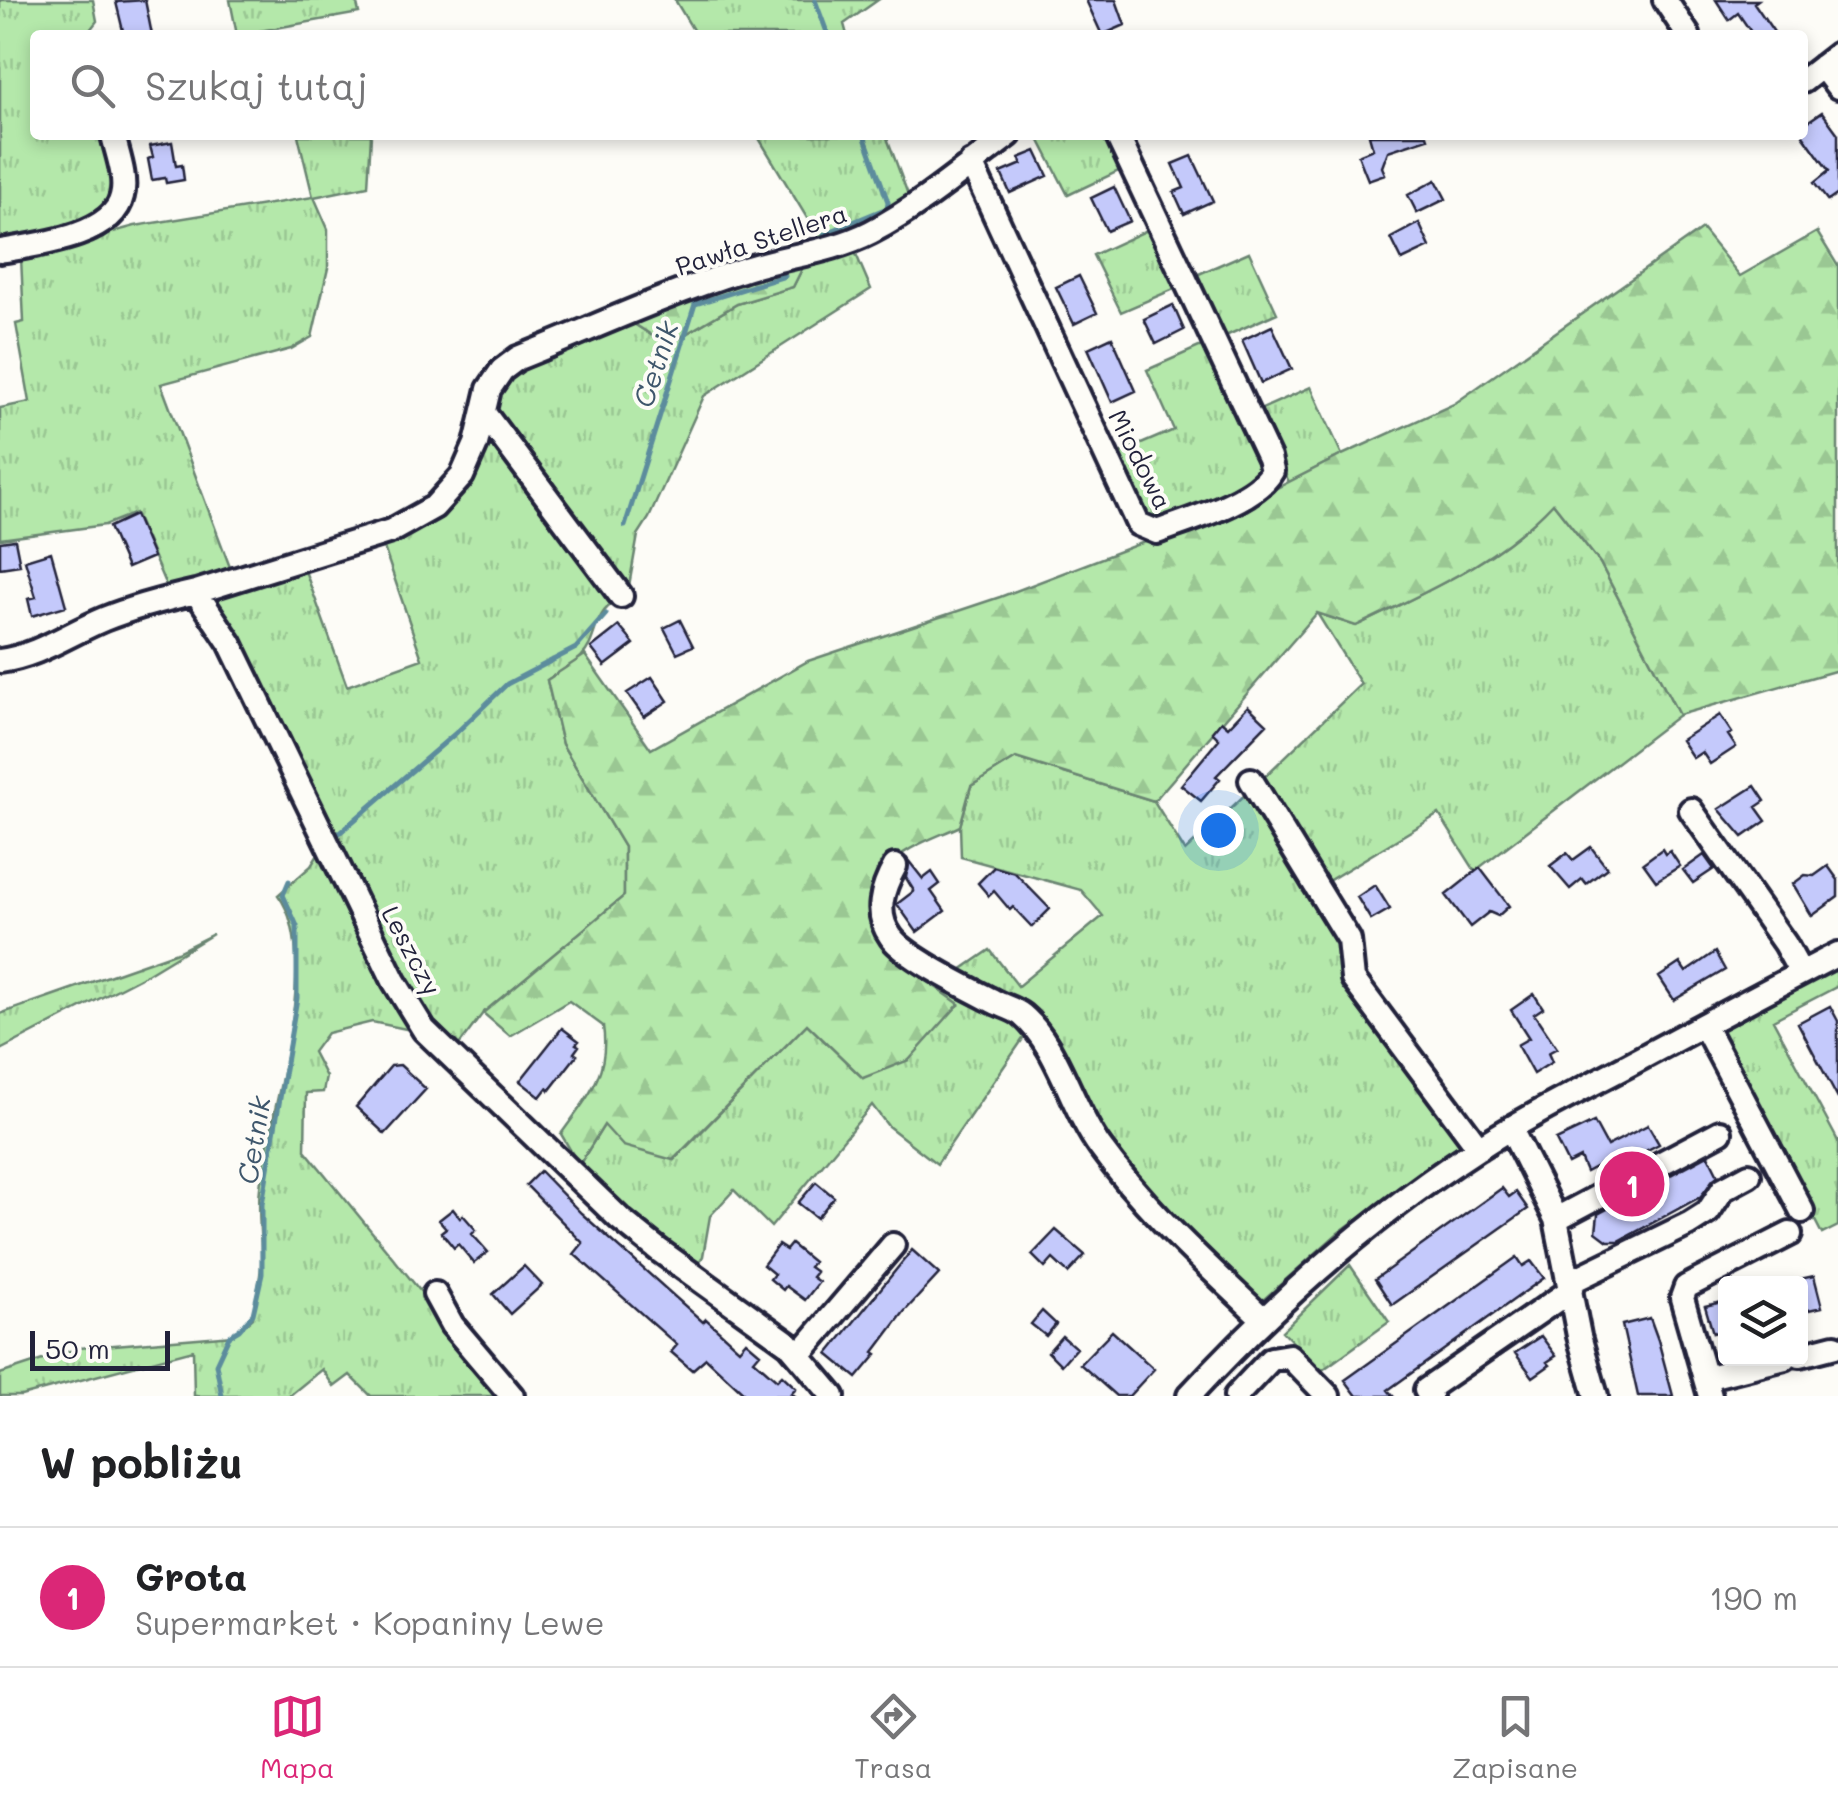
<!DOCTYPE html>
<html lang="pl">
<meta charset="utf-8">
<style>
:root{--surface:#fff;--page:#f2f2f2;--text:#202124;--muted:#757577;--line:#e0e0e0;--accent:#db2777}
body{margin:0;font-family:Mali,sans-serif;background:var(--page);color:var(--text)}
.controls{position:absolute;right:30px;bottom:30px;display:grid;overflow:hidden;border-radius:10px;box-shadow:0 5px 15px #0003}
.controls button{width:90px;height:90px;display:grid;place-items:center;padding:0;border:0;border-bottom:2px solid var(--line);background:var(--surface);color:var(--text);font:50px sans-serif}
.scale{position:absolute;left:30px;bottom:25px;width:140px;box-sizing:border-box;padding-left:10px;border:5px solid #22223b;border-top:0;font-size:28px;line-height:35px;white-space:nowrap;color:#22223b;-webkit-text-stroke:8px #fdfcf7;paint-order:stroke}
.you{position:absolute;left:1218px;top:830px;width:35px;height:35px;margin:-25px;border:8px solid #fff;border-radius:50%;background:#1a73e8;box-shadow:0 0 0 15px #1a73e833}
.badge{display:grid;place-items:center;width:65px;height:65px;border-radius:50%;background:var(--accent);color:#fff;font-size:32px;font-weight:700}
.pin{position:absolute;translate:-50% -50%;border:5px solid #fff;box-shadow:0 2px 10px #0006}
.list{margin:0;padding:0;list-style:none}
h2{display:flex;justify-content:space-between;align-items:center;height:130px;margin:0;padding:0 40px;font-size:42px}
h2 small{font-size:32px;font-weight:400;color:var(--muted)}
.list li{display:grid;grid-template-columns:65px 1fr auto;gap:30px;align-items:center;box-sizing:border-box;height:140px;padding:0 40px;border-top:2px solid var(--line)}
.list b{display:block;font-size:38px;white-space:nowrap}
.list p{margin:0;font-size:32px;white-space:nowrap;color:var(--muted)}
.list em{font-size:32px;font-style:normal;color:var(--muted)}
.icon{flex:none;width:55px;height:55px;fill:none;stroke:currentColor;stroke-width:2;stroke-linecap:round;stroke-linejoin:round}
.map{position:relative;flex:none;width:1838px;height:1396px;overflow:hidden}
.search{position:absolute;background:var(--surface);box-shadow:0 5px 15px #0003;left:30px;right:30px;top:30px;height:110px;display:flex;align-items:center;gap:25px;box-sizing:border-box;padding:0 35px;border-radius:10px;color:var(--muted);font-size:38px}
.sheet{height:270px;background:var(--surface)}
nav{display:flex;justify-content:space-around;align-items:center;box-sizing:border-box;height:140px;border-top:2px solid var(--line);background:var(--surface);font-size:28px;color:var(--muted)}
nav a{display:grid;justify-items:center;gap:5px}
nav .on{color:var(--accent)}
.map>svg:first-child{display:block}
.grass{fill:url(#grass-tufts);stroke:#6b8572;stroke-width:2.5}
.forest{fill:url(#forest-firs);stroke:#6b8572;stroke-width:2.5}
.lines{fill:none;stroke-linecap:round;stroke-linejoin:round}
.stream{stroke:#5c8c9d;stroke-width:5}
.building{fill:#c4c9fb;stroke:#22223b;stroke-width:2.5}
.minor-casing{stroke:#22223b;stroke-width:30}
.minor{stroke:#fdfcf7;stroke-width:22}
.labels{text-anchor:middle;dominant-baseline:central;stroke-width:8;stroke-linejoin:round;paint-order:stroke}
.street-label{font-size:25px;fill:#22223b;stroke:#fdfcf7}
.water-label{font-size:28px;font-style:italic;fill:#3f576c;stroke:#fdfcf7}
</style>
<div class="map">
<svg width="1838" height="1396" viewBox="0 0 1838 1396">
<defs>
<pattern id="grass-tufts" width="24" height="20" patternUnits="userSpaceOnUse" patternTransform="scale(2.5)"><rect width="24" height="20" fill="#b4e8aa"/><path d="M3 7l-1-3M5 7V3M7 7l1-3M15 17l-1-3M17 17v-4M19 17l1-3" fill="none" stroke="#9ac793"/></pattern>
<pattern id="forest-firs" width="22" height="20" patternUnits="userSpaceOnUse" patternTransform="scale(2.5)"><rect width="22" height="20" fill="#b4e8aa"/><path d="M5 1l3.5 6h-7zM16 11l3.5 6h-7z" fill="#9ac793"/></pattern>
</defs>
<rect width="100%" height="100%" fill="#fdfcf7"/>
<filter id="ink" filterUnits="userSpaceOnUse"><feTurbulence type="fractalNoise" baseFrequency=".01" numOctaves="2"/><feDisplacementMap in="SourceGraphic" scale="20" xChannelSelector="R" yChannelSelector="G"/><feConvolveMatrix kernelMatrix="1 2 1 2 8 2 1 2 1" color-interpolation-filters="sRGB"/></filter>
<g filter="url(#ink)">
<!-- grass -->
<path class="grass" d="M0,0h93l4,21 -11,14h-51v100h70l11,49 -2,18 -18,16 -96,25z
M230,0h126l3,13 -122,22z
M675,0h203l-34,24 3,11h-151z
M298,135h73l-3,51 -54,11 14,32v39l-16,69 -21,12 -130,35 70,186 -64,18 -32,-75 -30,12 -105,14v-131l30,-6 -14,-78 8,-2 -3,-65 114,-31 178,-29z
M757,135h129l24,65 -46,27 -42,16z
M1037,135h69l17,34 -55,26z
M1154,227l27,59 -60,26 -28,-57z
M853,247l18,42 -167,107 -55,122 -11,17 -11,62 -134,-188 1,-13 15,-23 119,-53 39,25 70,-41 56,-17 13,-26z
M1249,252l28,61 -56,25 -29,-61z
M1206,344l58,126 -48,29 -55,25 -16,-2 -32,-66 61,-26 -27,-60z
M1311,387l31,68 -53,27 -34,-70z
M487,445h9l121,156c-25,12 -19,39 -35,55 -9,10 -24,17 -35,24l15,64 62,103v49l-141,117 -27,36 -32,-33 -209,-409 2,-12 86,-30 44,121 75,-27 -40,-117z
M1553,503l47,60 79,152 -204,156 -36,-57 -116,70 -63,-103 101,-97 -44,-71 39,13c72,-35 142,-64 197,-123z
M1016,758l138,43 31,50 64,-60 218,348 -129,94 -75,67h-10l-72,-64 -154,-203 -90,131 -49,-38 -16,-21 -101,122 -37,-37 -24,26 -7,40 -6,12 -51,-41 -67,-62 25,-40 70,35 133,-136 56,54 96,-73 -23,-18 54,-37 28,36 85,-70 -22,-26 -120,-33 -1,-31 11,-40z
M321,850l90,180 -39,-8 -45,11 -14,19 13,25 -3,15 -17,1 -1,57 201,246h-135l-21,-21 -16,12 -12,-18 -33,27h-95l-1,-46 -172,46h-21v-22l79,-26 154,-13 20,-17c2,-17 7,-35 8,-53 1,-25 -4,-52 -1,-77 8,-74 65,-230 18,-293l33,-29z
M213,934l-66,40 -147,76v-36l177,-62z
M1836,969l2,17 -65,34 65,121v85l-16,8 -104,-202z
M1350,1265l39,57 -68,49 -39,-40z"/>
<!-- forest -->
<path class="forest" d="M1702,229l38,47 77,-44 21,34v404l-159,45 -79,-152 -47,-60c-55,59 -126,88 -197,123l-39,-13 -163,188 -138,-43 -45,28 -11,40c-23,11 -58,22 -74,42 -48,61 32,105 73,136l-50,56 -46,18 -56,-54 -134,136 -50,-14 -19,-21 -25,40 -18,-31c27,-38 49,-60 42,-108l-34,-25 -59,35 -27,-23 141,-117v-49l-62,-103 -15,-64 38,-25 66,94 157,-88 192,-64 136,-52 80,-26 126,-64 112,-51z
M806,261l-13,26 -56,17 -70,41 -39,-25 92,-37z"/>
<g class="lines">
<!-- stream -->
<path class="stream" d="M815,0l13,35
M824,234l63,-26 1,-6 -24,-67
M625,526l70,-222 90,-28
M337,835l120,-103 50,-48 69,-36 30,-34
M222,1396l-6,-32 13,-28 10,-6 14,-16 9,-40v-70l35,-206v-72l-14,-31 6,-14"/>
</g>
<!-- building -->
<path class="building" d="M145,0l7,35h-28l-8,-33z
M1086,0h30l9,25 -23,10z
M1716,0h42l-4,3 22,32h-23l-15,-22 -9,7z
M1822,112l16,22v60l-10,7 -14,-18 15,-12 -26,-36v-10z
M1369,135h58l1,3 -40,13 -6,16 3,7 -17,6 -10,-25 15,-6z
M172,142l4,24 6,-1 2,15 -18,3 -1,-5 -13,2 -4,-21 5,-2 -3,-11z
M1036,151l12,25 -38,17 -9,-20 21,-9 -3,-6z
M1192,156l21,45 -29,13 -10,-22 10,-4 -11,-24z
M1436,180l10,19 -29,14 -9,-18z
M1114,187l16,34 -23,10 -16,-33z
M1419,223l11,24 -28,13 -11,-22z
M1079,276l18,37 -23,11 -18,-37z
M1173,305l11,25 -28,14 -12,-25z
M1272,326l20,43 -31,14 -19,-43z
M1112,337l24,54 -24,11 -24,-54z
M135,515l18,42 -26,11 -18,-41z
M15,540l5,25 -20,3v-26z
M51,552l15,54 -34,10 -4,-17 8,-2 -11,-37z
M680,620l13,26 -16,7 -13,-25z
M619,626l15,18 -29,22 -14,-18z
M652,677l16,24 -24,16 -17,-24z
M1248,706l19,18 -51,52 4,3 -19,22 -20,-16 38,-46 -7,-7 9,-11 7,6z
M1720,715l12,18 -4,2 8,12 -26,17 -8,-12 -9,6 -12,-18z
M1755,786l10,15 -9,6 10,14 -23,16 -24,-28z
M1591,847l16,21 -21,16 -4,-5 -12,10 -20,-23 17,-13 6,7z
M1662,849l3,5 5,-3 10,15 -24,15 -13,-18z
M1704,855l10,14 -21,14 -10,-13z
M908,860l15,19 9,-7 8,12 -9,7 14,20 -28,21 -20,-28 17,-13 -8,-13z
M1828,866l10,14v17l-26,19 -19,-32 12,-9 9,1z
M994,867l21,6 35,36 -18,18 -19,-20 -3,3 -16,-19 -5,5 -11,-13z
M1480,868l29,38 -11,10 -9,-4 -19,15 -24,-32z
M1375,885l15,24 -19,11 -14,-23z
M1715,952l10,18 -51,30 -15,-23 21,-14 6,9z
M1534,994l9,14 -9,6 23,34 -9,5 4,9 -19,12 -16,-29 12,-7 -18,-28z
M1830,1006l8,15v78l-40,-76z
M562,1028l17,13 -3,3 3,2 -5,7 3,2 -28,36 -2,-3 -7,9 -20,-16z
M400,1065l26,24 -41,45 -29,-27 35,-41z
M1594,1122l13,24 41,-21 11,19 -43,22 -4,-8 -26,14 -6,-14 -12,6 -12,-24z
M1708,1155l10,20 -18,22 -81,44h-11l-12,-9 2,-18z
M540,1171l41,42 122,109 3,-3 33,30 7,-8 14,12 -6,7 23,20 5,-5 14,13 -5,5 4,3h-48l-41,-38 -14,12 -21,-18 6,-7 -103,-91 9,-11 -57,-58z
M816,1182l18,15 -17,21 -19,-15z
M1502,1188l7,9 7,-5 12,17 -136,96 -17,-26z
M453,1209l7,9 3,-3 13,15 -4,4 16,18 -14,11 -16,-19 -4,4 -13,-16 5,-4 -7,-8z
M1056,1230l29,25 -17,18 -15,-14 -8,9 -13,-13z
M791,1244l22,18 -4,5 7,5 -4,5 7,5 -14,18 -19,-14 -3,4 -13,-11 4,-5 -11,-9 15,-20 8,5z
M912,1250l27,24 -35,38 -30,40 3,2 -20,24 -29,-24z
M1517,1257l6,9 8,-5 13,17 -156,112 5,6h-36l-12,-16z
M524,1266l18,19 -32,29 -17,-20z
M1814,1276l8,31 -22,5v-33z
M1726,1301v29l-13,3 -8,-27z
M1042,1311l14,13 -10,12 -15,-12z
M1650,1318l8,22 15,56h-35l-16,-71z
M1112,1331l42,38 -25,27h-13l-36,-32z
M1062,1336l14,12 -15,17 -13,-13z
M1541,1336l15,20 -9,6 3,3 -17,12 -18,-24z"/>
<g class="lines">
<!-- minor casing -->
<g class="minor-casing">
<path id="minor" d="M1665,0l23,35
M1822,66l16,21
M1803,81l35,-27
M971,163l167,361 19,8c32,-12 99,-31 115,-61l-3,-13 -152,-323
M0,251c34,-6 113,-14 122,-55 5,-18 -5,-43 -9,-61
M484,413l137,183
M196,592l195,-61 43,-24 28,-31 14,-32 13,-55 13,-19 16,-12c73,-29 146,-63 221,-87 43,-15 91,-18 132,-39 50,-26 93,-63 138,-97
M0,661c38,-5 68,-27 104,-42 30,-12 61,-20 92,-27l34,51 164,338 30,49 196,189 40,32 129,93 44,52
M1251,780l98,160 4,39 126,169
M1691,810l94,134 16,29
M895,866c-13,23 -21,48 -4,71 15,21 79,52 104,65 8,4 20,7 27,13 36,30 50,94 78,132 47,65 106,117 163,172
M1704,1025l98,186
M1511,1129l45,90 23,117 17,60
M1556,1219l164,-87
M1570,1282l119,-58 19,-12 15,-23 26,-14
M435,1294l17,31 60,71
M800,1354l93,-109
M1800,1355l35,-9
M1705,1378l80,-20
M1189,1396c86,-93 182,-178 288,-247 49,-32 102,-58 153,-85 69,-37 138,-74 208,-110
M1236,1396l35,-37 18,-3 39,40
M1430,1396l-4,-6 145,-100
M1710,1396l-28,-98 4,-11 104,-53"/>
</g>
<!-- minor -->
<use href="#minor" class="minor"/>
</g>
</g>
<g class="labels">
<!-- street labels -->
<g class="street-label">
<text transform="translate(761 239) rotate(-18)">Pawła Stellera</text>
<text transform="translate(1141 459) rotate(63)">Miodowa</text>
<text transform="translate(412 950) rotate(62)">Leszczy</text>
</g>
<!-- water labels -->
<g class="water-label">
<text transform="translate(655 364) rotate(-72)">Cetnik</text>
<text transform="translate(253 1140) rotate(-81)">Cetnik</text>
</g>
</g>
</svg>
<div class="controls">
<button><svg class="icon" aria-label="layers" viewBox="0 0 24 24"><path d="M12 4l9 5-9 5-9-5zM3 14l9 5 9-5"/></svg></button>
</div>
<div class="scale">50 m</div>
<div class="you"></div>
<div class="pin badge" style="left:1632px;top:1184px">1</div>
<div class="search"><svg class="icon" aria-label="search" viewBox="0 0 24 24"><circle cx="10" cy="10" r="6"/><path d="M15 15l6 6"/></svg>Szukaj tutaj</div>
</div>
<section class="sheet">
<h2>W pobliżu<small></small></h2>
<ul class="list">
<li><span class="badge">1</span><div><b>Grota</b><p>Supermarket · Kopaniny Lewe</p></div><em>190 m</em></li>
</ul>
</section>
<nav>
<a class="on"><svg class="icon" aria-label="map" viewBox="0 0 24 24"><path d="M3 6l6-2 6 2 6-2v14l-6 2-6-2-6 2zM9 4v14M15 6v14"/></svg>Mapa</a>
<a><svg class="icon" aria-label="directions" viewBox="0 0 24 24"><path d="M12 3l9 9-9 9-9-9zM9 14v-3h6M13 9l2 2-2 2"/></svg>Trasa</a>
<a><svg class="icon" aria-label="saved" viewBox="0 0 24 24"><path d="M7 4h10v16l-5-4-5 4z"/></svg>Zapisane</a>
</nav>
